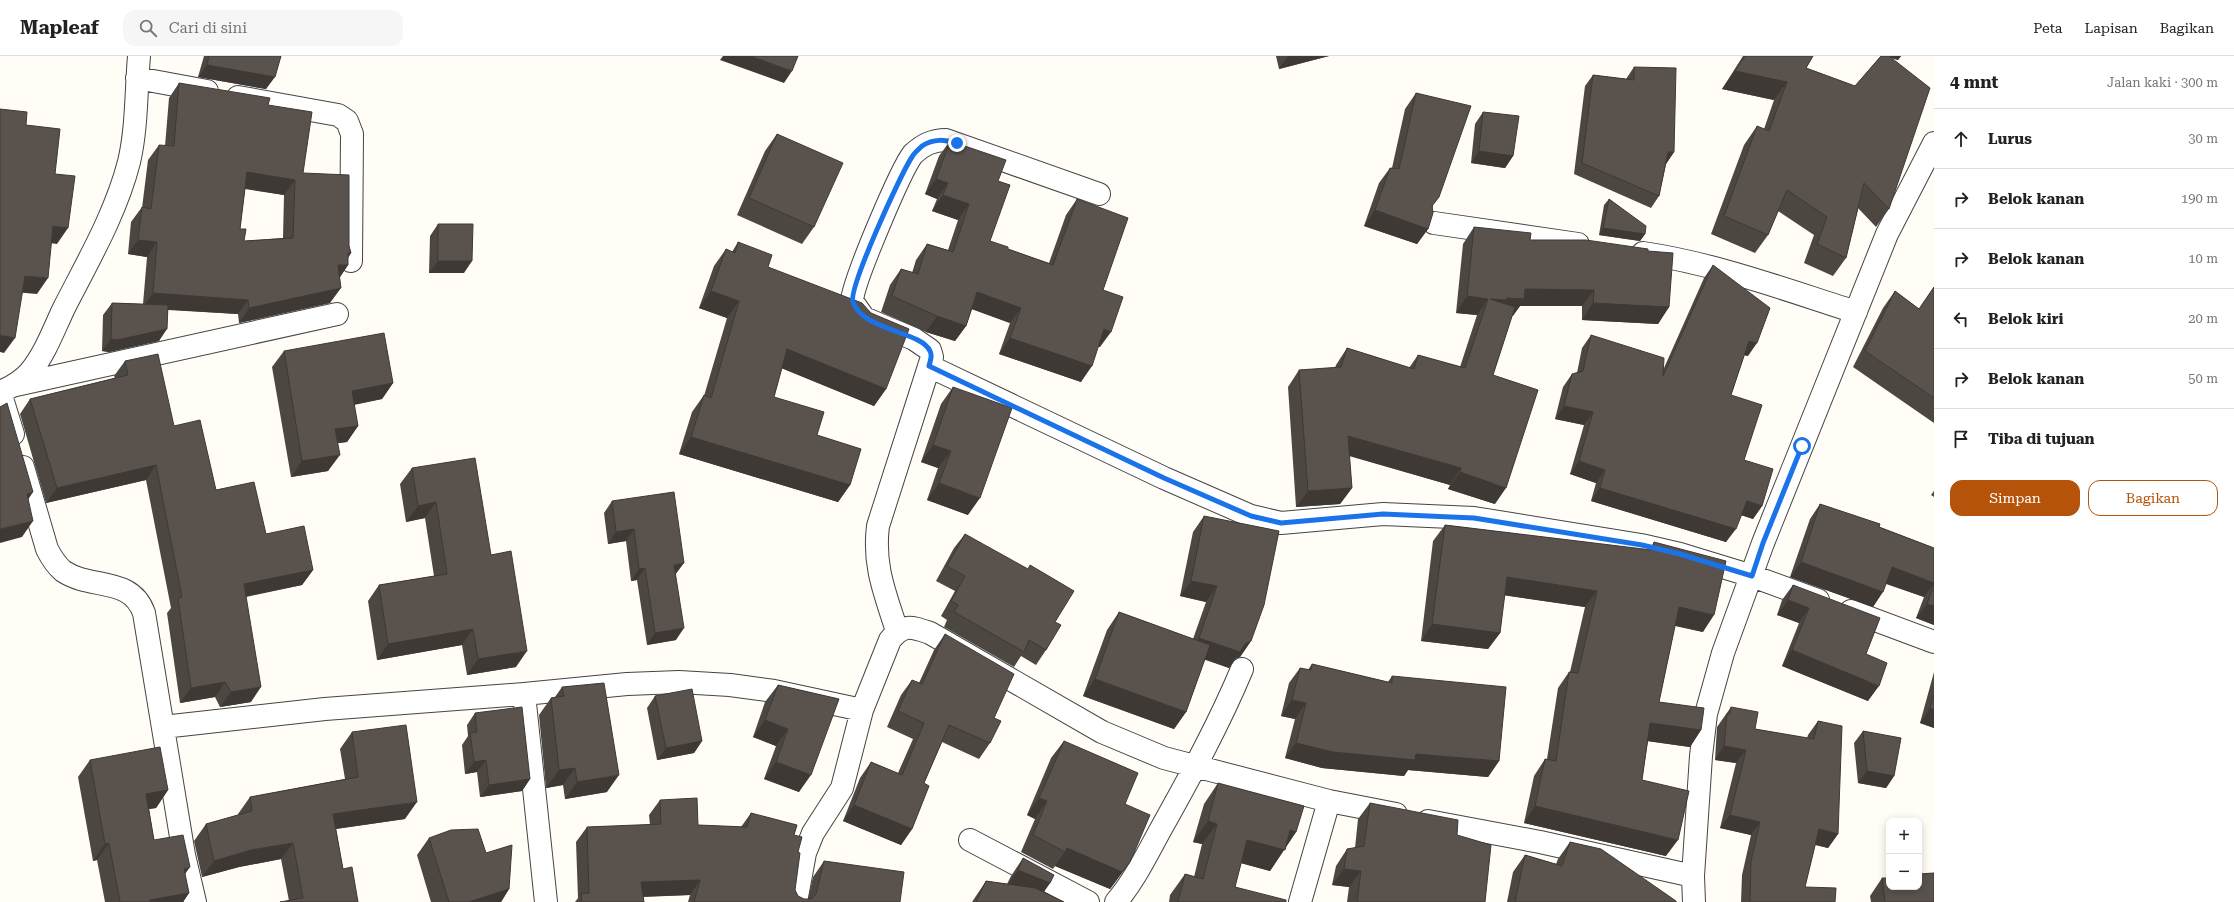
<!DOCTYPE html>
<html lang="id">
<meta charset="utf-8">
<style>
:root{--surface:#fff;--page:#f6f6f6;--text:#222;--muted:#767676;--line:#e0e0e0;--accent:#b45309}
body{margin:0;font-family:"Roboto Serif",serif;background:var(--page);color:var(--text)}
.controls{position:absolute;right:12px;bottom:12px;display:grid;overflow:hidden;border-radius:8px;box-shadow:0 2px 10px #0003}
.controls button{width:36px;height:36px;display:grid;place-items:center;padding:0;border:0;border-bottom:1px solid var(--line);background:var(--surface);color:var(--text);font:20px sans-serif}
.stop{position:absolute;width:12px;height:12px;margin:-9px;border:3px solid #1a73e8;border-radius:50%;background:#fff}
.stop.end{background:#1a73e8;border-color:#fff;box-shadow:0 1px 4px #0008}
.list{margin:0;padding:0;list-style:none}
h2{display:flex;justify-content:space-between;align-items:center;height:52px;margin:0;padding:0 16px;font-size:17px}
h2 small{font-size:13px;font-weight:400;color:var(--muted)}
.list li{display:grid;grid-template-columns:26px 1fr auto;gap:12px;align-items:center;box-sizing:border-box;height:60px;padding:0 16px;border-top:1px solid var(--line)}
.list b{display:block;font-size:15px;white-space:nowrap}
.list em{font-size:13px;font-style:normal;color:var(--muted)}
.actions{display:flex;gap:8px;padding:12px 16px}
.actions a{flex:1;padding:9px 0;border:1px solid var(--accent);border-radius:12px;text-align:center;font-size:14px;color:var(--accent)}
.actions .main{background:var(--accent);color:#fff}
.icon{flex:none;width:22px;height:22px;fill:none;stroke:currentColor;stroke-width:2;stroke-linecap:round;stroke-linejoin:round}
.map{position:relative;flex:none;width:1934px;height:846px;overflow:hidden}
header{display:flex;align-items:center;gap:24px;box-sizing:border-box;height:56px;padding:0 20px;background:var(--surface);border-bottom:1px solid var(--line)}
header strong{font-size:19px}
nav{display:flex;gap:22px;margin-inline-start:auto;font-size:14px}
.search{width:280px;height:36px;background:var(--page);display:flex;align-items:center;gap:10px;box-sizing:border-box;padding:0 14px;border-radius:12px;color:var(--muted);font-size:15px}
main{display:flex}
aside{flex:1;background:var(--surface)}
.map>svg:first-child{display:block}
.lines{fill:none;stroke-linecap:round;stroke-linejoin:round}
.minor-casing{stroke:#444;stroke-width:24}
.minor{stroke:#fff;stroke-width:22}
.wall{fill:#4d4742;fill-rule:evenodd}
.shaded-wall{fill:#3f3936}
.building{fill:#5a524d;stroke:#3f3936;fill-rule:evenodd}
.route{stroke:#1a73e8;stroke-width:5}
</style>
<header>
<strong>Mapleaf</strong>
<div class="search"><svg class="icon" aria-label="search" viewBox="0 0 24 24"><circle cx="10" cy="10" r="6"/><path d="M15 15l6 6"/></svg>Cari di sini</div>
<nav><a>Peta</a><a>Lapisan</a><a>Bagikan</a></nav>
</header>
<main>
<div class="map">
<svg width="1934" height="846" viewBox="0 0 1934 846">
<rect width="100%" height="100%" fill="#fffdf5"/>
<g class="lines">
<!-- minor casing -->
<g class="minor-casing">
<path id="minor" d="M137,22l70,13
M238,41l100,18 9,6 5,13 -1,127
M1434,167l144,21
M1643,197c74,11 143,37 213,59
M929,310l235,112 87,38 30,7 102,-9 91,4 167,27 39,9 72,22 66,24
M16,329l321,-71
M0,336l13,42
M0,336c12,-5 21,-10 30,-20 15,-18 24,-43 34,-64 24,-47 52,-95 65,-146 8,-34 7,-71 10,-106
M23,411l24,82c4,8 9,16 16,22 28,19 68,5 81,42l40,242 11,47
M1851,555l83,31
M897,575c-12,-38 -24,-65 -19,-105l54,-169 -2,-7 -16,-11 -50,-21 -12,-17c1,-19 49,-132 61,-147 10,-9 19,-14 33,-14l153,54
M524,638l22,208
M163,671l162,-18 199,-15 103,-10 52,-2 51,3 44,6 88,19 28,-70c13,-17 22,-13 40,-7l172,99 62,26 165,43 67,13
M1428,765l112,21 153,34
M970,784l118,62
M796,846l9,-49 8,-20 29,-45 20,-78
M1116,846c19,-22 32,-50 46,-75 29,-52 57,-103 80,-158
M1300,846l29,-101
M1694,846l-1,-26 8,-120 5,-42 17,-61 40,-110 124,-309 47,-91"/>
</g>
<!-- minor -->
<use href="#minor" class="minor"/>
</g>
<!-- wall -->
<path class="wall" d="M204,0h77l-15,33 -68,-12z
M1276,0h53l-50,13z
M1743,0h70l-7,12 49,18 26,-30h20l-3,4 -7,-2 -2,151 -13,18 -18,-19 -12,50 -13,18 -29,-13 10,-28 -36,-24 -10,24 -13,18 -44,-19 33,-89 13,-19 7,3 10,-29 -52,-11z
M1634,11l40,85 -8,12 -7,32 -8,12 -77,-34 11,-88 8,-11 33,4z
M179,27l89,22 35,68 46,73 2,7 -3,5v7l-8,12 -10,26 -91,20 -1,-9 -70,-4 -9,31 -50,11 -7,-1 1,-36 9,-12 31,1 4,-47 -19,-3 3,-32 11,-15v1l6,-48 11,-15 6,1 4,-48zM245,133l39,6 -1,43 -39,3 -4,-12z
M1416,37l17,113 -5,23 -11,15 -53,-18 15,-43 11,-15h2l13,-59z
M1483,56l30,44 -8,12 -34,-5 4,-39z
M777,78l37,93 -12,17 -65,-29 28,-64z
M950,85l48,40 -8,60 18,8 41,14 17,-48 11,-16 26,91 -3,57h-2l-17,35 -82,-28 11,-31 -38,-14 -6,17 -11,15 -29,-9 -45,-20 9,-27 11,-16 11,4 4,-13 11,-16 21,6 10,-30 -26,-9 5,-12 -12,-5 14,-38z
M1609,143l36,35 -5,7 -41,-6 5,-30z
M438,168l26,49h-35l1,-37z
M1474,171l56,13 118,11 21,56 -11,17 -76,-4v-14h-62l-8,10 -19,59 2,129 -47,-15 2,-4 -101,-29 3,32 -12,16 -44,3 -8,-120 11,-17 36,-2 1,-3 11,-17 62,20 9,-13 42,12 17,-52 -21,-2 7,-69z
M738,186l30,25 118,122 -12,17 -92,-38 -8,29 43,38 33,50 -12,17 -159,-48 13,-42 12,-17v1l23,-78 -28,-10 15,-42 12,-17 6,3z
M1713,209l35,91 -4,-1 -13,40 13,65 18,46 -9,13 -12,-4 -15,27 -135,-41 5,-18 -26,-9 14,-49 -29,-6 8,-32 9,-13 5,-1 5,-25 9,-13 73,33 40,-90z
M1934,231v136l-81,-56 30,-59 12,-17 24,18z
M284,295l109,32 -11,16 -28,6 4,21 -11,16 -9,1 -10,28 -37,6 -19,-110z
M125,305l49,65 42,64 50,44 47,36 -11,15 -56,12 5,105 -31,5 -5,-10 -35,6 -13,-90 4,-5 -25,-128 -100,23 -26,-89 10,-15 85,-21 -1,-2z
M953,331l15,128 -41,-15 11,-32 -17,-6 20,-58z
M412,412l79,87 25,112 -49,8 -5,-30 -85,15 -9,-59 11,-16 55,-9 -9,-58 -19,4 -6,-38z
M1934,435v6l-3,-2z
M612,445l64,74v65l-29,5 -10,-65 -6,1 -5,-40 -18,3 -4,-31z
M1820,448l114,44v77l-18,-7 8,-21 -38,-13 -13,23 -83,-30 20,-58z
M1204,460l47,125 -11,16 -5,2 -6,9 -24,-9 -19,53 -12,17 -91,-33 24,-66 12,-18 74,27 13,-37 -26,-6 13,-64z
M1445,469l204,25 5,-8 49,90 -28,-6 -16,76 42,28 -11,17 -42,-6 -6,39 24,76 -142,-33 10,-47 11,-17h2l11,-71 11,-16h1l15,-65 -81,-12 -4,38 -12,16 -67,-8 12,-100z
M965,478l90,88 -9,28 -10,15 -15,-9 -7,11 -70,-40 3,-7 -6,-4 14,-25 -19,-10 18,-33z
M1793,529l73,69 2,47 -86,-35 17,-43 -22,-8 5,-15z
M945,578l49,84 -4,25 -11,16 -37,-17 -18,41 -12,46 -11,16 -58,-24 17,-43 11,-16 27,11 15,-34 -26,-12 14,-32 11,-15 7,3 15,-33z
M1312,608l76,18 4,-6 107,85 -11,16 -80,-7 -4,6 -82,-8 -37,-10 10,-39 -14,-3 8,-33 11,-15 8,2z
M1934,616v56l-14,-5z
M778,629l61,14 -40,93 -35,-13 12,-33 -23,-9 12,-35z
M562,631l45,105 -42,7 -2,-14 -17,3 -7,-73 12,-17 4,-1z
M655,640l47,45 -8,12 -37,7 -10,-52z
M1731,651l24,22 52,9 1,-3 10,-14 20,113 -10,14 -13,-3 -10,42 30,15h-94l1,-27 9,-40 -31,-7 16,-65 -21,-3 2,-33z
M475,657l55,66 -8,12 -42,6 -3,-25 -12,2 -3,-29 6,-9 -1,-11z
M1863,675l31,45 -8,12 -28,-5 -4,-40z
M352,676l53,87 -69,10 7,40 15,33 -69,-1 -8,-42 -42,8 -37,10 -8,-36 12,-17 32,-9v-1l12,-17 95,-18 -5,-30z
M1064,685l61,63 5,58 -20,27 -55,-23 -2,3 -32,-17 14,-33 -8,-4 24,-57z
M90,704l78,30 -12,18 -7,1 5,31 31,34 4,19 -6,9h-78l-8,-42 -4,1 -15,-84z
M1218,727l78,49 -26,39 -29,-8 -6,24 51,15h-117l1,-7 15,-21 9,3 8,-33 -9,-2 11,-38z
M660,744l38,25 43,2 10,-14 43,22 4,17 -3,38 3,6 6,3h4l5,-22 11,-16 76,41h-212l2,-7 -47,2 1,5h-69l3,-4 -2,-56 11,-15 63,-2 -1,-10z
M1370,747l87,32 28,67h-138l2,-15 -17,-2 4,-19 11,-17 8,-1 3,-29z
M429,782l80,51 -8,13h-70l-14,-47z
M1570,786l106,60h-169l6,-30 12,-17 31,9 2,-5z
M1023,802l27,25 -7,9 20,10h-91l14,-21 21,3 4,-8z
M1882,822l52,24h-63l-1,-6z"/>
<!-- shaded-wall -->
<path class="shaded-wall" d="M723,0h28l41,15 -8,12 -64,-23z
M1290,0h39l-50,13 8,-12z
M1887,0h14l-3,4z
M207,9l68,12 -9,12 -68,-12z
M1735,15l52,11 -13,18 -52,-11z
M1479,95l34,5 -8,12 -34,-5z
M1668,96h6l-8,12h-6z
M247,116l48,8 -11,15 -48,-8z
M936,123l12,4 -11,16 -12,-5z
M943,139l26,9 -11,16 -26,-9z
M1375,154l53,19 -11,15 -53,-18z
M53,170l15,2 -11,16 -15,-2z
M1603,172l42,6 -5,7 -41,-6z
M138,184l19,2 -10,15 -19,-3z
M348,197h3l-8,12h5l-10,15v-15z
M438,205h34l-8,12h-35z
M25,220l23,2 -11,16 -23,-2z
M341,232l-11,15 -91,20 10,-15z
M1525,233l69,1 -12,16h-62l-7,10 -17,-1 -6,-16 17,-1z
M711,235l28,10 -12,17 -28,-10z
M977,236l44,16 -11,15 -44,-16z
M153,237l95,7 -10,14 -95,-6z
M1467,240l21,3 -11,16 -21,-2z
M1593,247l76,4 -11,17 -76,-4z
M937,260l29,10 -11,15 -29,-9z
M167,273l-8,12 -50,11 -7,-1 9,-12z
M1104,273l7,3 -11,15 -7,-2z
M0,279l15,3 -11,15 -4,-1z
M1010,282l82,28 -11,16 -82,-28z
M1749,285l8,2 -9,13 -8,-2z
M787,293l99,40 -12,17 -98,-40z
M393,327l-11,16 -41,8 11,-16z
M1564,350l29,6 -9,13 -29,-6z
M358,370l-11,16 -23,3 11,-16z
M1348,380l113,32 -11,17 -113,-33z
M691,381l159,48 -12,17 -159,-48z
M933,389l18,6 -13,17 -17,-6z
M340,399l-12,16 -37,6 11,-16z
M1579,405l26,9 -9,13 -26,-9z
M156,409l-10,15 -100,23 11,-15z
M1460,416l46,16 -11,16 -47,-15z
M939,427l41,15 -12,17 -41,-15z
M1352,432l-12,16 -44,3 12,-16z
M1600,432l136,41 -10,13 -135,-41z
M33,436l-11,17 5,-15z
M1747,445l15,5 -9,13 -15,-5z
M436,446l-11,16 -19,4 12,-16z
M33,465l-11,16 -22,6v-14z
M634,473l-8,12 -18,3 8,-12z
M1801,506l82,30 -10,15 -83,-30z
M684,507l-9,12 -1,-10z
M1892,511l42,16 -10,14 -42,-15z
M645,512l-8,12 -6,1 8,-12z
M313,514l-11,15 -69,14 11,-15z
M1507,521l90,14 -12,16 -90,-13z
M1191,525l26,5 -11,16 -26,-6z
M1788,544l21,8 -10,15 -22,-8z
M1927,548l7,2v19l-18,-7z
M1679,551l35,8 -11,17 -35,-8z
M1432,568l68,9 -12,16 -67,-8z
M684,572l-8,12 -29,5 8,-12z
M473,573l-11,16 -85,15 11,-16z
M1199,582l46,6 6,-3 -11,16 -5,2 -6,9 -41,-14z
M1792,594l87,36 -11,15 -86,-35z
M527,595l-11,16 -49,8 11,-16z
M1095,623l91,33 -12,17 -91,-33z
M225,626l-10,15 -35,6 11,-15z
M261,631l-10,15 -31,5 11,-15z
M1292,644l14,3 -11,16 -14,-3z
M1930,652l4,2v18l-14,-5z
M765,664l23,9 -12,17 -23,-9z
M1650,667l51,7 -11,17 -51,-7z
M702,685l-8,12 -37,7 9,-12z
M1296,687l120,11 83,7 -11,16 -80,-7 -4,6 -82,-8 -37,-10z
M1724,690l22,4 -10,13 -21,-3z
M486,704l-9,12 -12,2 9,-12z
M776,706l35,13 -12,17 -35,-13z
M575,712l-12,17 -17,3 13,-18z
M1867,715l27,5 -8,12 -28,-5z
M619,719l-12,17 -42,7 12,-17z
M530,723l-8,12 -42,6 9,-12z
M168,734l-12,18 -22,3 12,-17z
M1039,742l8,3 -12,18 -8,-4z
M417,746l-12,17 -84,12 12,-17z
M854,749l58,24 -11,16 -58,-24z
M1535,750l143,34 -12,16 -142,-33z
M1730,759l30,7 -9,13 -31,-7z
M1208,765l9,3 -15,20 -9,-2z
M1819,773l19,5 -10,14 -19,-5z
M1290,774l6,2 -26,39 -37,-10 14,-21z
M109,787l-12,17 -4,1 12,-17z
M293,787l-12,16 -42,8 -37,10 12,-16 37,-11z
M1067,792l63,14 -20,27 -55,-23 10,-14z
M190,811l-12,17 6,-15z
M1344,813l17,2 -12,16 -17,-2z
M1018,814l32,13 -12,18 -32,-13z
M700,824l-10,15 -60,2 11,-15z
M509,833l-8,13h-32z
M189,837l-6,9h-34l1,-2z"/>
<!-- building -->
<path class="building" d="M209,0h72l-6,21 -68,-12z
M751,0h47l-6,15z
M1745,0h68l-7,12 49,18 26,-30h8l41,32 -41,121 -25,-26 -18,75 -29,-14 10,-27 -40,-27 -19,45 -44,-19 33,-90 12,5 18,-49 -52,-11z
M1634,11l42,1 -2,84h-6l-9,44 -77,-33 11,-88 41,5z
M179,27l91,15 -2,7 44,7 -9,61 46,2v71l2,7h-3v12h-10l3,23 -92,20 -1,-8 -95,-7 4,-51 -19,-2 4,-33 9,2 8,-64 15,1zM247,116l48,8 -2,58 -49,3 2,-12h-6z
M1416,37l55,13 -32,91 -7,9 1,7 -5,16 -53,-19 15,-42 9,1z
M0,53l27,3 -1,13 34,4 -5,45 20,2 -7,52 -15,-2 -5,52 -23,-2 -10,62 -15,-3z
M1483,56l36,4 -6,40 -34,-5z
M777,78l66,29 -29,64 -65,-29z
M950,85l56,19 -8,21 12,4 -20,56 18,6v2l45,16 24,-66 51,19 -25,72 20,7 -12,35 -7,-3 -12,37 -82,-28 11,-30 -44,-16 -11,34 -29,-10 -45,-20 9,-27 17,5 9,-30 26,8 16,-48 -26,-9 5,-12 -12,-4z
M1609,143l37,27 -1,8 -42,-6z
M438,168h35l-1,37h-34z
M1474,171l57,6 -1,7h56l62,9v2l25,2 -4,54 -76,-4 1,-13 -69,-1 -1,10 -17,-1 -1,2 -16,-1 25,8 -22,68 45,15 -32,98 -46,-16 1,-4 -113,-32 4,52 -44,3 -9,-121 42,-3 6,-19 67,21 4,-14 47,13 23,-69 -21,-3z
M738,186l34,13 -4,12 94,36 9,10 38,16 -23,60 -99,-40 -13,48 50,15 -7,23 44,14 -11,36 -159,-48 13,-42 7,3 28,-97 -28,-10 15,-42 9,4z
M1713,209l57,43 -13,35 -8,-2 -18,54 31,10 -18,55 29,9 -11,37 -15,-5 -11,28 -136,-41 5,-18 -26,-9 14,-49 -29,-6 8,-32 11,-3 8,-36 73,23 -1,18z
M1934,231v111l-69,-47 30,-60 24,18z
M112,247l56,2 -1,24 -50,11 -6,-1z
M384,277l9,50 -41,8 6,35 -23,3 5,26 -38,6 -18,-110z
M158,298l16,72 26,-6 16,70 38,-8 12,52 38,-8 9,44 -69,14 17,103 -30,5 -6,-10 -34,6 -13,-89 4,-2 -26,-132 -99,23 -27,-89 98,-24 -3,-14z
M953,331l59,21 -32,90 -41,-15 12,-32 -18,-6z
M7,347l26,89 -6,2 6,27 -33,8v-122z
M475,402l16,97 20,-4 16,100 -49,8 -5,-30 -85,15 -9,-59 68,-11 -11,-72 -18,4 -6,-38z
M674,436l10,71 -10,2 10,63 -29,5 -10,-65 -6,1 -5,-40 -18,3 -4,-31z
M1820,448l60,20 -1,3 55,21v35l-42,-16 -9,25 -82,-30z
M1204,460l75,15 -15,74 -13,36 -6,3 -5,8 -41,-14 18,-52 -26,-5z
M1445,469l207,25 2,-8 72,19 -12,54 -35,-8 -20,95 45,6 -3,22 -51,-7 -8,57 47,11 -11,49 -143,-34 10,-47 11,2 13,-89 9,1 19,-82 -90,-14 -7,56 -68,-9z
M965,478l63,35 2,-4 44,26 -19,31 6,3 -15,25 -17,-10 -5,12 -70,-40 4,-7 -7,-4 14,-25 -18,-10z
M1934,528v22l-7,-2z
M1793,529l87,33 -14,36 21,9 -8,23 -87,-36 17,-42 -21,-8z
M1119,556l91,33 -24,67 -91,-33z
M945,578l69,40 -20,44 7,3 -11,22 -41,-18 -25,58 5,3 -17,43 -58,-24 17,-43 31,13 22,-52 -26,-12 14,-31 10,4z
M1312,608l80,19v-7l114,11 -7,74 -83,-7 -1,6 -82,-8 -37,-9 10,-40 -14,-3 8,-32 11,2z
M604,627l15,92 -42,7 -2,-14 -16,2 -8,-72 13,-2 -2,-9z
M778,629l61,14 -28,76 -35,-13 12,-33 -23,-9z
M692,633l10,52 -36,7 -11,-52z
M1934,639v15l-4,-2z
M522,651l8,72 -41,6 -3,-25 -12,2 -4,-29 7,-1 -2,-19z
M1731,651l27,5 -3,17 59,10 4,-18 24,5 -4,108 -19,-5 -14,58 31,1 -1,14h-85l1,-41 9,-39 -30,-7 16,-65 -22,-4 3,-32h3z
M406,669l11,77 -84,12 10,55 9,-2 6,35h-78l23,-4 -10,-55 -42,7 -37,11 -8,-37 46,-13 -2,-14 108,-20 -6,-45z
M1863,675l38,7 -7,38 -27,-5z
M1064,685l74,32 -13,31 25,11 -20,47 -8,10 -55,-24 -2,4 -32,-17 14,-34 -8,-3z
M160,691l8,43 -22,4 8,46 29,-5 7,32 -6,2 5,24 -39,7v2h-30l-11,-59 -4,1 -15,-84z
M1218,727l86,23 -8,26 -6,-2 -5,20 -38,-10 -12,47 51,13v2h-108l7,-28 18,5 14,-55 -9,-3z
M697,742l1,27 49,2 4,-14 46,12 -3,10 8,2 -4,15 2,1 -5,37 3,6 6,3h7l5,-5 8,-33 80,11 -4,30h-206l6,-22 -59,2 3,20h-62l-1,-8 8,-1 -2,-66 74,-3 -1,-24z
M1370,747l88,17 -1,15 34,10 -6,57h-128l4,-31 -17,-2 3,-20 17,-3z
M478,773l8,24 26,-8 -3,44 -40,13h-20l-20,-64 22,-8z
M1570,786l31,7 75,52v1h-161l10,-47 37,11z
M1023,802l31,17 -4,8 -32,-13z
M1934,817v29h-49l-3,-24h7v9h30v-13z
M986,825l49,7 29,14h-88z"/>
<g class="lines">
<!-- route -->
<path class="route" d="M957,87c-12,-3 -23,-5 -35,3 -3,3 -8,7 -10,11 -11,16 -64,132 -59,145 10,29 68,29 77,49 3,5 0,10 -1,15l235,112 87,38 30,7 102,-9 91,4 168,27 38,9 72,22 11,-33 39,-97"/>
</g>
</svg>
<div class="controls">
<button>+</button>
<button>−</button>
</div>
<div class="stop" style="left:1802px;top:390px"></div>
<div class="stop end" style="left:957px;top:87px"></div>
</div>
<aside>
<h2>4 mnt<small>Jalan kaki · 300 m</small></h2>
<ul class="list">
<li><svg class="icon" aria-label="ahead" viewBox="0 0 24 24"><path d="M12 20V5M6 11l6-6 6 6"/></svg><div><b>Lurus</b></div><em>30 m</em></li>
<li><svg class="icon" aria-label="right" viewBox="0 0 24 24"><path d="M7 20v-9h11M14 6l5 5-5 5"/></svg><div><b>Belok kanan</b></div><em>190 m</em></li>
<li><svg class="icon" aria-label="right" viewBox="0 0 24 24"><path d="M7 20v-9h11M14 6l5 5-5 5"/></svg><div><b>Belok kanan</b></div><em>10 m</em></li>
<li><svg class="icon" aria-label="left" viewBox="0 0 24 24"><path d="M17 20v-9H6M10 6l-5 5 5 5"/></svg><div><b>Belok kiri</b></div><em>20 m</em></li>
<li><svg class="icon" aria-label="right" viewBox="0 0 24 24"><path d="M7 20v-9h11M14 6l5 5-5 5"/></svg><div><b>Belok kanan</b></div><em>50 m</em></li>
<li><svg class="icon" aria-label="arrive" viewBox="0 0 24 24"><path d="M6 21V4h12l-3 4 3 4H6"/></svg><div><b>Tiba di tujuan</b></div></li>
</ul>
<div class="actions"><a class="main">Simpan</a><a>Bagikan</a></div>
</aside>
</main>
